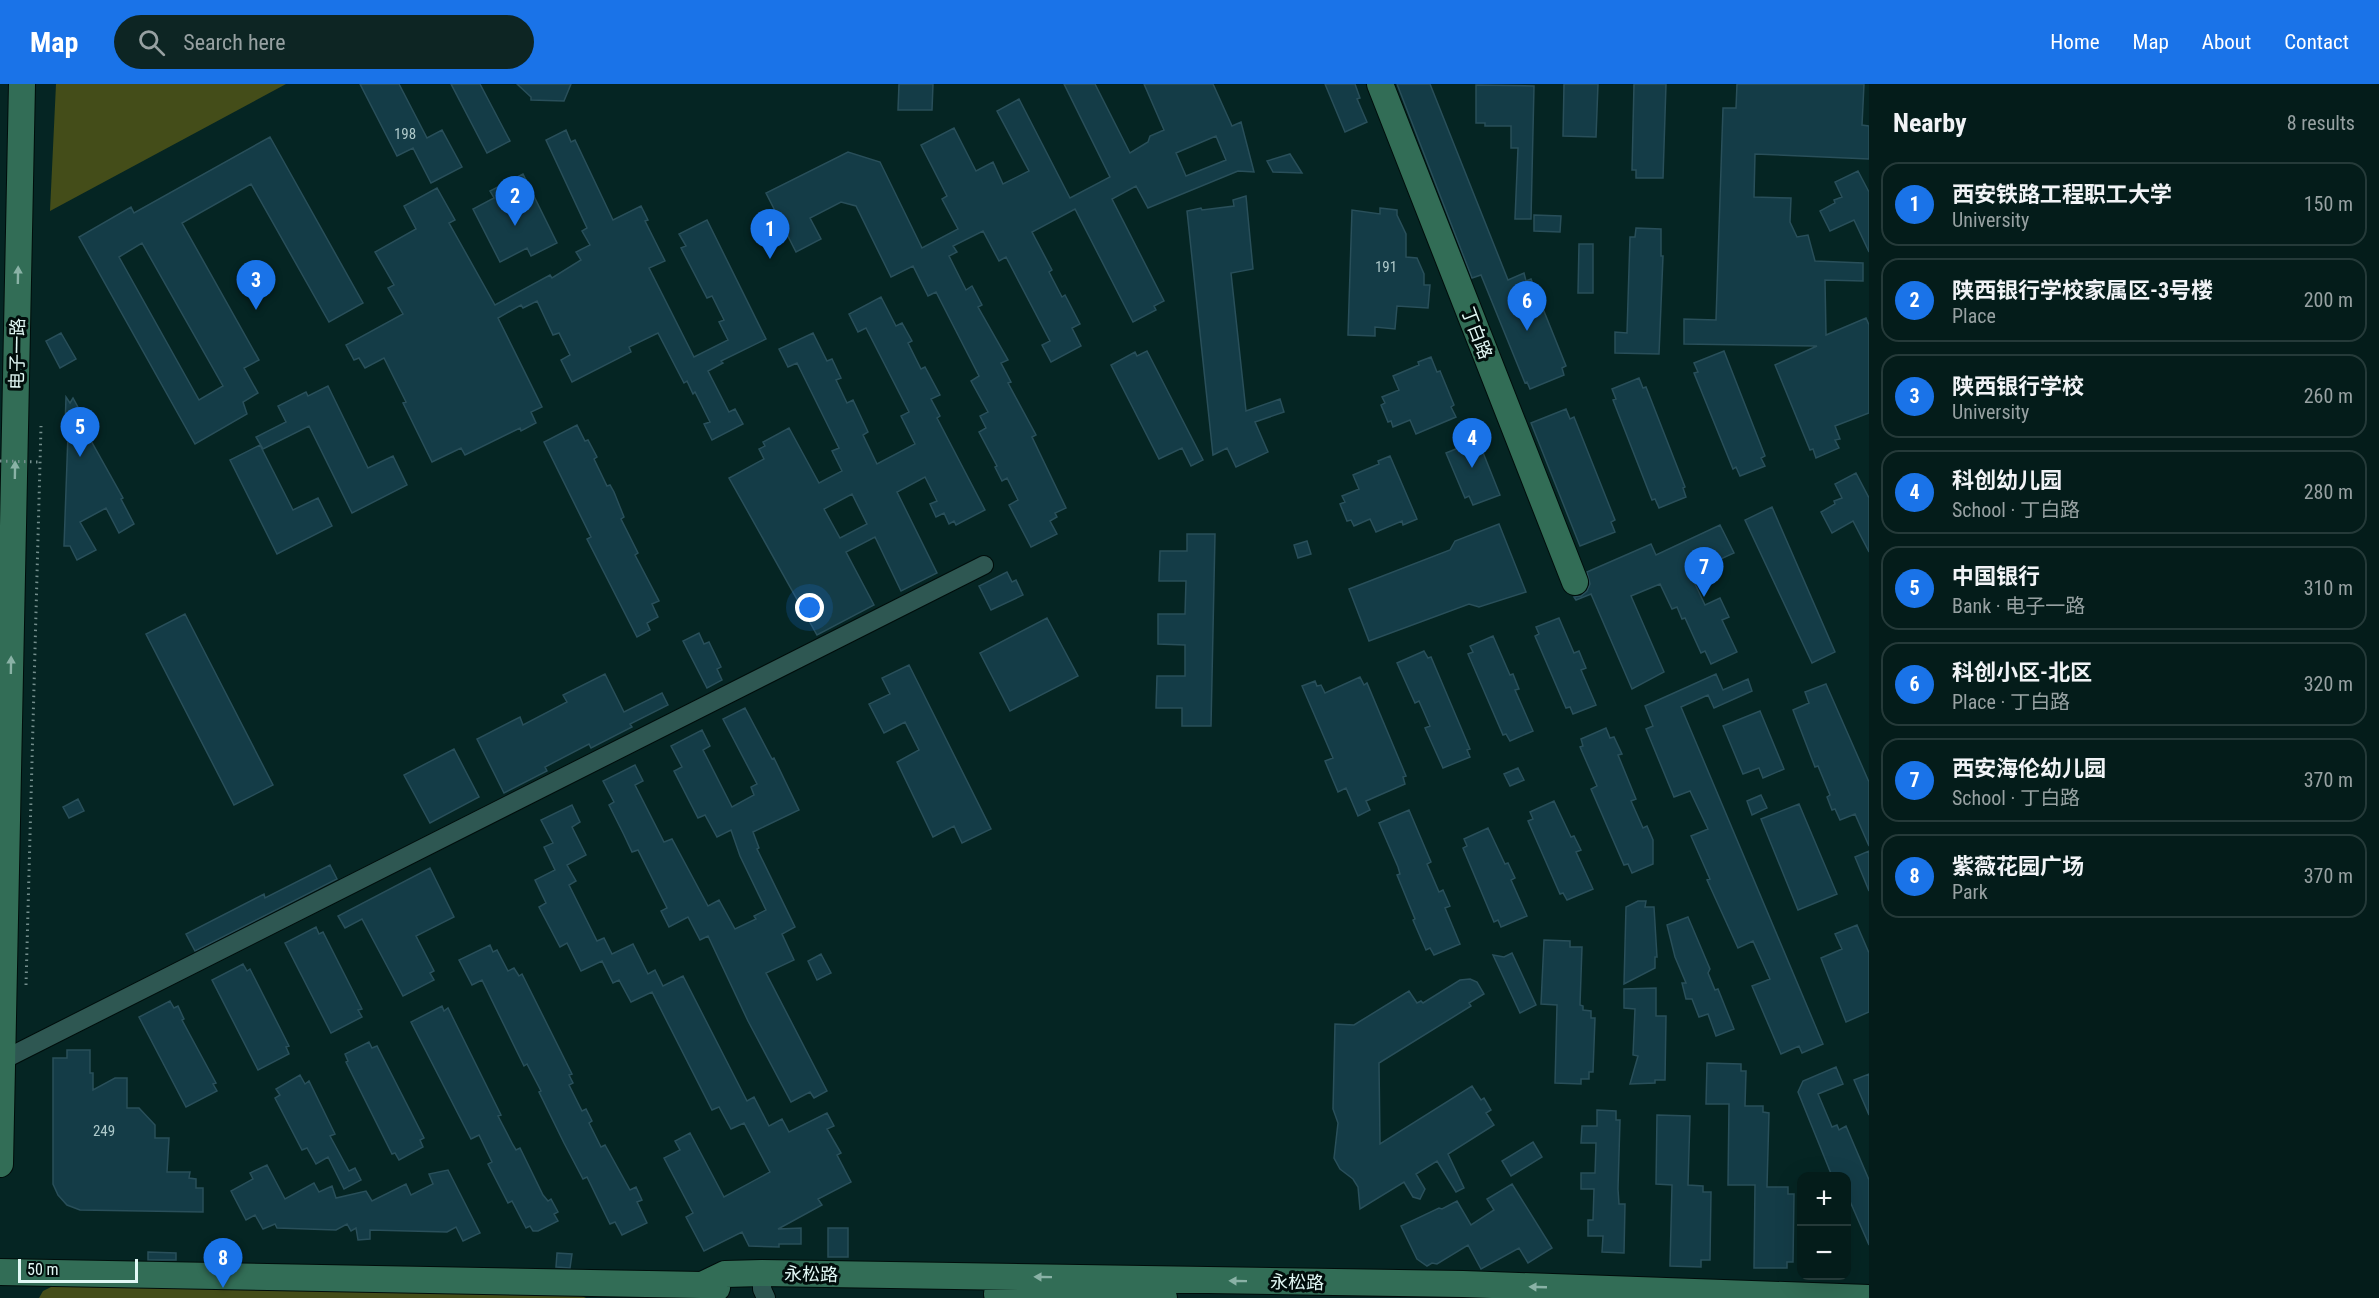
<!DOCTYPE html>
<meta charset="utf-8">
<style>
:root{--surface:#041c1a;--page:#0d2523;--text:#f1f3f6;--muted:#97a1a2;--line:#253a39;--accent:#1a73e8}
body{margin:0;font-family:"Roboto Condensed","Noto Sans SC",sans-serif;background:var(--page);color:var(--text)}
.controls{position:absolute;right:18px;bottom:18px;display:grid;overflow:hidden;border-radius:12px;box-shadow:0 6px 24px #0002}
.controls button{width:54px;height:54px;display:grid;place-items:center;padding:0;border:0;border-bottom:2px solid var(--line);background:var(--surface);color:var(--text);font:30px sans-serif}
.scale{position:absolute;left:18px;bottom:15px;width:120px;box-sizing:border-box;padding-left:6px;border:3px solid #e2f8f5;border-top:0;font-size:16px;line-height:21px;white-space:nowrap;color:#e2f8f5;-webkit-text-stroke:4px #010d0b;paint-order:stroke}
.you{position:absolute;left:810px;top:524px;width:21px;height:21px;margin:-15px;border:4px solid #fff;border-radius:50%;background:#1a73e8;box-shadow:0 0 0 9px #1a73e833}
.badge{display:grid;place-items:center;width:39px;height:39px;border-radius:50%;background:var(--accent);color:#fff;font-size:20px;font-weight:700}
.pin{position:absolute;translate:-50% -50px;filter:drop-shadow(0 2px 3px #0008)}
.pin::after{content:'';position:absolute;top:32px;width:21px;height:18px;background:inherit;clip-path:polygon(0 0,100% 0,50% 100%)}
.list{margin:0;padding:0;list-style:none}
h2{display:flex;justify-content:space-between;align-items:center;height:78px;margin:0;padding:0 24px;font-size:26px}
h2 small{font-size:20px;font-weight:400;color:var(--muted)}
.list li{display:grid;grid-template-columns:39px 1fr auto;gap:18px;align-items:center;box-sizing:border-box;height:84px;margin:0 12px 12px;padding:0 12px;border:2px solid var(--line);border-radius:18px}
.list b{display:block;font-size:22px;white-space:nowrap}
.list p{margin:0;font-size:20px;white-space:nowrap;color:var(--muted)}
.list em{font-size:20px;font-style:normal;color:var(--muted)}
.icon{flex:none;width:33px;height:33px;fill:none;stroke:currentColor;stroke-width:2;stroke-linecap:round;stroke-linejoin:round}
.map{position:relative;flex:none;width:1869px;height:1214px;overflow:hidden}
header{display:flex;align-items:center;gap:36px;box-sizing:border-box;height:84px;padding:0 30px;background:var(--accent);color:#fff}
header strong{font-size:28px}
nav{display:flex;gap:33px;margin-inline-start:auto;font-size:21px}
.search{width:420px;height:54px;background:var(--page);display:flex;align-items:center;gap:15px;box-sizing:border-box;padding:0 21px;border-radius:33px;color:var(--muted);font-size:22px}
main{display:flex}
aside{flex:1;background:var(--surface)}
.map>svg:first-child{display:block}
.green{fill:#444d19}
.building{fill:#143c47;stroke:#294f5a;stroke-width:1.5;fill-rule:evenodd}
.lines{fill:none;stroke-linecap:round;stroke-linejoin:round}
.street-casing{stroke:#000d0b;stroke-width:20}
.secondary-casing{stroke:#000d0b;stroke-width:28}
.path{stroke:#748f8d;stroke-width:3;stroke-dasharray:1.5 4.5;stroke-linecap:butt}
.street{stroke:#2e5752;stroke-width:18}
.secondary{stroke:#326d56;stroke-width:26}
.path-bridge{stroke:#748f8d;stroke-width:3;stroke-dasharray:1.5 4.5;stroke-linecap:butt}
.oneway{fill:#8ab2a6}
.labels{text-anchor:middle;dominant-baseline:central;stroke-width:6;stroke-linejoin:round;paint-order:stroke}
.number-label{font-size:15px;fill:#aec9ca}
.street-label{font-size:18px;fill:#e2f8f5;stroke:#010d0b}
</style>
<header>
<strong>Map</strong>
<div class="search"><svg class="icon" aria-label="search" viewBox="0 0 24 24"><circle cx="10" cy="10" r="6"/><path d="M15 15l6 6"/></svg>Search here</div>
<nav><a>Home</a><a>Map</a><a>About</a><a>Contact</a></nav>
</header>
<main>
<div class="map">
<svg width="1869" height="1214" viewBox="0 0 1869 1214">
<rect width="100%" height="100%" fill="#052523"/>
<!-- green -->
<path class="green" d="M56,0h230l-236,127z
M61,1198l517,12 8,4h-547l4,-7z"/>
<!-- building -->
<path class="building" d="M360,0h39l28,54 15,-8 20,37 -31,16 -18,-35 -16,8z
M451,0h29l30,57 -23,12z
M517,0h54l-7,17 -33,-1v-3z
M899,0h34l-1,26h-34z
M1064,0h31l35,69 18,-11 2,-6 14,-6 -20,-46h69l19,42 9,-4 13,50 -16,-1 -90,37 -12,-22 -24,13 52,102 -10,5 2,4 -23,12 -58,-113 -43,23 20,38 -3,2 13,25 3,-2 15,29 -8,4 9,18 -30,16 -9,-17 8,-4 -44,-84 -7,4 -16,-30 -30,15 4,6 -8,4 17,34 6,-4 10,19 -4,2 30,53 -7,3 10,19 -3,1 28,52 -4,2 34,71 -11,5 2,4 -7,4 7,13 -26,13 -22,-42 9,-5 -11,-22 -5,3 -7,-14 2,-1 -18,-34 7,-4 -6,-12 8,-4 -17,-31 8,-5 -43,-84 -8,4 -15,-30 -22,11 -35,-71 -15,-4 -31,16 11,21 -25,13 -30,-59 82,-41 32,10 42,86 36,-19 -16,-30 5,-3 -26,-51 33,-17 22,43 17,-9 10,22 26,-13 -32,-60 22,-12 51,99 40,-21zM1216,52l10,24 -40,16 -10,-23z
M1325,0h30l5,14 -3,1 10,23 -22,10z
M1397,0h33l78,196 16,-7 2,8 5,-2 35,87 -4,2 2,7 -34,14 -3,-7 -2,1 -44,-108 -9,3z
M1564,0h34l-2,53 -33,-1z
M1634,0h32l-3,94h-27v-8h-4z
M1737,0h127l-2,41 7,1v33l-114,-5 -1,43 37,1 -1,24 7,15 11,-2 7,26 48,2v18l-38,-1 1,55 40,-17 3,7v88l-34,13 5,13 -5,1 4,8 -23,10 -3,-9 -3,1 -35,-85 42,-19 -133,-2v-25l32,1 7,-212h13z
M1476,1l58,1 -3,133h-16l3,-71h-7v-22h-26v-3h-9z
M566,46l5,12 4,-2 38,80 28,-14 7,14 -3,1 20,40 -16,7 45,89 34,-17 -9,-18 5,-2 -12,-24 -5,2 -26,-50 5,-2 -7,-12 28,-14 59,119 -45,22 2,2 -15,8 21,41 6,-3 8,15 -31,16 -8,-16 6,-2 -15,-30 -2,2 -6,-13 -3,2 -26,-50 -29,14 2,5 -59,30 -11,-22 9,-5 -11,-22 -6,2 -16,-34 -14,7 -2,-3 -23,13 44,89 -11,5 5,11 -15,8 -1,-3 -55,27 -4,-7 -29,14 -29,-59 3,-1 -22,-44 -19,10 -6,-10 -5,2 -8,-15 57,-31 -15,-26 6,-3 -19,-33 41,-23 -12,-23 33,-18 18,32 -6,3 46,82 55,-30 2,3 29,-18 -5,-8 14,-7 -8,-14 5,-3 -41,-88z
M270,53l93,166 -34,19 -78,-138 -69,39 77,137 -15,8 14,25 -15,9 4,12 -52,30 -116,-207 52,-30 3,6zM142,159l81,143 -24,14 -80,-143z
M1290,70l12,19 -29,-1 -6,-11z
M1858,87l11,21v60l-15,-32 -24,11 -10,-20 15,-8 -1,-3 8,-3 -7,-15z
M523,90l34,69 -26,13 -4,-8 -27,14 -27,-53 21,-11 -4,-7z
M1246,112l7,73 -22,4 15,138 34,-12 4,13 -29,10 13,30 -32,15 -9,-19 -14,7 -26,-244 14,-3 1,2 32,-4 -1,-6z
M1380,124l17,2v5l9,19v23l11,1 7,16v11h6l-2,23 -31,-2 -2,23 -20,-2v9l-27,-1 4,-125 28,4z
M1534,131l27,1 -1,16 -26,-1z
M1636,144l25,1v27h2l-4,98 -44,-1v-21l12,1 3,-96h5z
M1579,160h14v49h-15z
M881,213l15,29 6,-3 10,18 -4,2 13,26 4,-2 15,28 -9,4 9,17 -3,2 48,92 -29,15 -2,-4 -5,3 -5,-11 -8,4 -6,-13 7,-3 -12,-24 -28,15 40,81 -36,18 -26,-54 -29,15 28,53 -57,30 -88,-157 35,-19 -5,-10 6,-3 -2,-4 26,-14 30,55 23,-12 -10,-20 7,-3 -42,-85 -9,4 -9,-18 34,-16 14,28 5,-2 9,19 -5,2 11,23 6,-3 15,32 -5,3 14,29 38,-20 -14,-28 8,-4 -43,-84 -8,4 -9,-18zM852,410l15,30 -27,14 -16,-29z
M61,249l15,26 -16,9 -14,-27z
M1147,267l56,109 -12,6 -9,-18 -23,11 -48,-94 24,-13 2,4z
M1724,267l41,105 -4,2 4,8 -25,10 -4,-9 -3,2 -39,-96 4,-1 -4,-9z
M1431,273l6,15 3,-1 14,34 -3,2 5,10 -40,17 -6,-14 -17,7 -2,-6 -3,1 -7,-17 4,-2 -3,-6 17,-7 -6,-14 26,-11 -1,-3z
M1639,294l4,10 3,-1 39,100 -2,1 3,9 -27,11 -4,-9 -3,1 -39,-100 3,-1 -4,-10z
M328,302l40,82 25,-12 14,29 -55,28 -43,-87 -46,23 -7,-12 30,-15 -8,-16 28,-14 2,4z
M66,313l4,6 3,-5 6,11 5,10 -4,2 43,77 -2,1 13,25 -15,9 -13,-25 -26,14 16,28 -19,10 -7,-14h-6l4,-112 -3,-6z
M1566,325l4,10 4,-2 41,103 -4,2 4,10 -35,14 -49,-123z
M577,341l8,16 3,-1 9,17 -3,2 13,27 3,-1 4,7 10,25 -3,2 17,34 -3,2 24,46 -7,3 6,13 -11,6 3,7 -13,7 -50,-98 4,-2 -47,-95z
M1478,356l22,55 -27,10 -4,-9 -4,2 -19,-45z
M260,361l33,65 25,-12 14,28 -55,28 -47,-94z
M1390,372l27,63 -14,6 -1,-4 -26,11 -6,-13 -16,7 -3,-6 -4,1 -7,-17 5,-2 -3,-6 17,-7 -6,-14 26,-11 -1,-3z
M1856,389l13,25v54l-16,-31 -21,12 -11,-21 14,-8 -1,-3 8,-3 -7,-14z
M1772,423l63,145 -23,11 -67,-143z
M1499,440l27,68 -47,15 -10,-3 -100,37 -20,-52 101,-39 5,-9z
M1720,441l14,28 -44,20 15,32 15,-7 9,19 -7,3 15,32 -26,12 -6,-13 -4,2 -16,-35 -3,1 -5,-12 -5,2 -12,-25 -29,12 33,76 -32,17 -41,-95 -15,6 -2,-3 7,-1 6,-5 3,-7 -3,-12 64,-28 5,11z
M1187,450h28l-4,192h-29v-18h-26l1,-32h28v-31l-27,-1v-30h27l1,-33h-27l1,-30h27z
M1307,457l4,13 -13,4 -4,-13z
M1007,488l5,10 4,-2 7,15 -32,15 -12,-24z
M185,530l88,171 -39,20 -88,-171z
M1047,534l31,58 -68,35 -30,-58z
M1559,534l15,35 5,-2 7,17 -5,2 15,35 -23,9 -3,-7 -4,1 -31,-72 4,-2 -3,-7z
M699,549l5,11 5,-2 12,25 -4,2 5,11 -15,8 -24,-47z
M1493,552l17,39 3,-1 6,15 -4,1 18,41 -23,10 -4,-7 -3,1 -35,-81 5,-2 -3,-6z
M1424,567l4,7 3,-1 39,92 -3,1 3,7 -27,11 -18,-40 5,-2 -11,-25 -4,2 -18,-40z
M909,581l82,164 -29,14 -8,-17 -21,11 -36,-75 22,-12 -14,-28 -21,11 -15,-29 21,-10 -8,-16z
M605,590l19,38 38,-19 6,12 -38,19 2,3 -41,21 -2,-4 -44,23 2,4 -43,22 -27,-54 43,-22 3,8 44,-23 -4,-7z
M1716,590l7,16 25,-11 4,12 -38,17 -6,-13 -27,12 142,337 -21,9 -3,-7 -18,8 -29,-68 18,-7 -17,-38 -15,7 -31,-68 3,-1 -19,-43 17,-7 -18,-38 -16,6 -28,-68 7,-3 -8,-20z
M1360,593l4,8 3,-2 39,93 -3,1 2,7 -39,17 4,9 -12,6 -12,-28 -8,4 -13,-31 8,-3 -31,-72 13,-5 2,5 4,-1 4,8z
M1826,600l43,98v64l-14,-32 -15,6 -5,-11 -3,1 -5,-13 3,-2 -12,-29 -3,1 -22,-57 16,-7 -4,-11z
M745,624l27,51 2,-1 25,52 -46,22 6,16 -2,1 38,78 -13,7 12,26 -28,13 61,118 -13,7 -4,-6 -19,10 -43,-81 -40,-85 -8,4 -12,-23 -19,10 -8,-16 6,-3 -29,-58 -6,2 -8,-17 -15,-30 5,-3 -11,-21 32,-16 8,16 -8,4 29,57 8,-3 36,67 11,-6 16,29 21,-10 -2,-3 12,-6 -26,-54 -9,-26 -14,7 -12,-22 -7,3 -24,-47 8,-4 -11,-21 31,-16 8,16 -7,4 29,57 22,-12 -3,-8 6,-3 -34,-65z
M1760,627l24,58 -21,9 -4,-10 -16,6 -20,-48z
M1606,644l4,10 4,-1 8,17 -4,1 18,44 -5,2 12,27 4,-2 6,14v24l-21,9 -4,-9 -4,1 -33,-76 6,-3 -17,-39 3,-1 -2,-7z
M454,665l25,48 -49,26 -26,-48z
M1518,684l6,12 -14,6 -6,-12z
M1761,711l6,13 -15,7 -5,-14z
M78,715l6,12 -15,7 -6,-11z
M1554,717l17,36 3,-1 7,14 -5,2 17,37 -26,11 -4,-7 -3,1 -32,-73 5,-2 -3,-7z
M1799,720l38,90 -39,16 -37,-91z
M572,721l8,17 -8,5 14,28 -19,10 9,16 -7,4 28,56 7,-3 8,16 21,-10 15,30 7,-4 8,16 20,-10 64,125 7,-4 15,29 13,-7 7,13 38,-19 7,13 -7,3 14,24 -4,2 14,27 -33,17 4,6 -44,24 23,-1v16h-22v3l-30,-1 -7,-14 -38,19 -18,-34 7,-4 -29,-55 16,-8 -5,-9 15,-8 34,64 46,-25 -26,-49 -13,6 -12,-22 -7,3 -60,-118 -21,10 -12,-22 -6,3 -11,-22 -21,10 -14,-28 -7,4 -21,-40 7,-4 -11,-23 20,-10 -11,-23 9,-4 -12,-23z
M1409,726l22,52 -4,2 12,28 4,-2 7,16 -5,2 15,36 -26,11 -4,-7 -4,2 -13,-30 2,-1 -18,-44 3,-1 -2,-7 -19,-44z
M1488,744l17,36 3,-1 7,15 -4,2 16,36 -26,11 -3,-7 -4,2 -31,-74 4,-2 -3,-7z
M1869,767v40l-14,-34z
M330,781l7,14 -142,72 -9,-17 78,-40 1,4z
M430,784l24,49 -38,19 18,35 -4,2 4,7 -31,16 -41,-77 -17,9 -7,-12z
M1638,817h8l-1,6h9l3,50h-2v11l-31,16 2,-77z
M1688,833l22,52 -2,4 7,17 3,-1 16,40 -18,7 -8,-22 -9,3 -7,-18h-6l-4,-16h4l-11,-26 -8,-32z
M1857,841l12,28v59l-23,10 -25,-64 21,-9 -7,-15z
M316,843l3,7 4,-2 39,77 -4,1 4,7 -31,16 -46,-90z
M1544,856l26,1v6h12l-2,58 3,1v4l8,1v7h4l-2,54h-4v7h-8v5l-26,-1 2,-78 -16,-1z
M490,861l3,7 4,-2 11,21 6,-3 5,8 3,-2 50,100 -3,1 4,8 -4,2 13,26 4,-2 6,12 -3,2 12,24 4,-2 25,45 6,-3 6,13 -5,2 10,21 -25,12 -7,-13 -5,2 -23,-47 -4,2 -19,-36 -25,-51 2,-1 -14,-27 -3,2 -42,-86 -10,5 -13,-25z
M1512,869l24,52 -16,8 -27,-58 11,2z
M821,870l10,19 -14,7 -9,-19z
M243,880l4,7 3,-2 39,77 -3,1 3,7 -31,16 -46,-90z
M1470,895l7,3 7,12 -15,9 2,3 -92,57 1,81 92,-58 9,14 3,-2 7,12 -5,3 8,12 -46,29 16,34 -8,4 -19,-31 -21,13 9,15 -5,10 -7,-2 -9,-15 -44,27 -2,-22 -5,-8 -13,-10 -6,-11 4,-35 -5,-14 2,-85 19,1 55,-34 8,12 4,-2 2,2 37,-23z
M1656,904v28h10l-1,64h-10v3l-25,1 8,-28 -5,-1 2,-46 -11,-1v-19z
M170,917l4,7 4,-2 6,13 -2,1 34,63 -3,1 4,7 -31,16 -47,-90z
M442,922l2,5 4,-3 53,107 -3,1 15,29 3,5 4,-2 23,47 5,6 3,-2 7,13 -4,2 4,7 -20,10h-5l-3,-5 -4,2 -14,-27 -4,2 -20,-39 4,-2 -13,-27 -8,4 -60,-117z
M369,958l3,6 5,-2 47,92 -4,2 3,7 -24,13 -4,-7 -3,1 -46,-92 2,-1 -3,-7z
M67,966h23v23h3v17l22,-12h12v30h12l16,17v13h14l-2,34h23l-1,6 7,1v9h7v24l-123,-2 -13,-5 -9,-10 -5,-11v-126h14z
M1707,979l34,1v7h5l-1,35h18v6l6,1 -2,74h21v7h6l-1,68h-6v6h-33l1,-83h-27l1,-81h-23z
M1836,983l7,17 -25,10 14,33 5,-2 2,5 7,-4 23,54v65l-20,-46h-3v-23h-14l-34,-84 5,-11z
M1869,990v41l-15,-35z
M300,991l5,9 4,-3 26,53 -5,2 19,35 6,-3 6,12 -17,9 -16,-32 -12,7 -9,-16 -5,2 -27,-52 5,-3 -4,-6z
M1597,1026l19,1v9h4l-2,69 1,15h6l-1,49 -22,-1 1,-16h-15v-16h5l1,-31h-13v-16h14l1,-30h-15l1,-17h15z
M1657,1031l33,1 -2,69 15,1v6h8l-1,68h-9v7l-31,-1 2,-81 -16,-1z
M1533,1058l9,15 -31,19 -9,-15z
M267,1081l18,34 29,-16 5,9 13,-6 4,12 30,-7 6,10 34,-17 5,11 22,-11 -4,-10 19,-4 32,63 -17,8 -7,-14 -9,5 -77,-2v9l-12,1 -2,-12 -5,3 -4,-7 -11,6 -59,-2 -2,-4 -12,5 -8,-14 -9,5 -15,-29 22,-12 -3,-6z
M1512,1100l40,64 -24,15 -9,-15 -38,21 -13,-24 -31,19 -5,-1 -5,3 -10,-7 -16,-33 38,-18 3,1 15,-8 14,24 23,-15 -7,-11z
M828,1144h20v29h-20z
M148,1168l28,1v7h-28z
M557,1169l15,1 -2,14 -14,-1z"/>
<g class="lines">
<!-- street casing -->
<g class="street-casing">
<path id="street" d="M3,976l981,-495
M762,1189v16l4,9"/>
</g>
<!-- secondary casing -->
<g class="secondary-casing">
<path id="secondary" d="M1380,0l195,498
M0,1080l22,-1080
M0,1188l702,13 15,3
M702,1201l23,-11 37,-1 701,11 406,14
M997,1210l167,4"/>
</g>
<!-- path -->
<path class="path" d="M26,901l15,-559"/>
<!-- street -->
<use href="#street" class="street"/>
<!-- secondary -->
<use href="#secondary" class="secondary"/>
<!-- path-bridge -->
<path class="path-bridge" d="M0,377l40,1"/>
</g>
<!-- one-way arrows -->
<defs><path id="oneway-solid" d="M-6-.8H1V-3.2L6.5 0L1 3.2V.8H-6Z" transform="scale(1.5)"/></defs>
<g class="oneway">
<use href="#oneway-solid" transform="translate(18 191) rotate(-89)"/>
<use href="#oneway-solid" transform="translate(15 386) rotate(-89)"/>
<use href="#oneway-solid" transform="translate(11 581) rotate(-89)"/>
<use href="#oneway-solid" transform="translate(1043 1193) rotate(-179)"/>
<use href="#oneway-solid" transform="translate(1238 1197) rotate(-179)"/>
<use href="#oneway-solid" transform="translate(1538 1203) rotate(-178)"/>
</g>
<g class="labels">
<!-- number labels -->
<g class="number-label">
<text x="405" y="50">198</text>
<text x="1386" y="183">191</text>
<text x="104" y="1047">249</text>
</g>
<!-- street labels -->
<g class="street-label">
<text transform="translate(1477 249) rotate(69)">丁白路</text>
<text transform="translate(17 270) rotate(-89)">电子一路</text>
<text transform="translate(811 1190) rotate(1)">永松路</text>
<text transform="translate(1297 1198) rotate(1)">永松路</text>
</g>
</g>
</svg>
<div class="controls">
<button>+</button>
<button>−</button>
</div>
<div class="scale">50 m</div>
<div class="you"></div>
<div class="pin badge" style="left:770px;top:175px">1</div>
<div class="pin badge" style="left:515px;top:142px">2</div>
<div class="pin badge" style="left:256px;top:226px">3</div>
<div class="pin badge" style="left:1472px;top:384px">4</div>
<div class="pin badge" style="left:80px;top:373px">5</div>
<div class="pin badge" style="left:1527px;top:247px">6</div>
<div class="pin badge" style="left:1704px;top:513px">7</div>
<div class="pin badge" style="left:223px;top:1204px">8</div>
</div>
<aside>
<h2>Nearby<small>8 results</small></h2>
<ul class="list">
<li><span class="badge">1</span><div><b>西安铁路工程职工大学</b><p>University</p></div><em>150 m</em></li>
<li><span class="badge">2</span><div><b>陕西银行学校家属区-3号楼</b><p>Place</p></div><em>200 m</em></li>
<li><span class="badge">3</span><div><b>陕西银行学校</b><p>University</p></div><em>260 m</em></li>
<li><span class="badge">4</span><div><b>科创幼儿园</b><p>School · 丁白路</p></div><em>280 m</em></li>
<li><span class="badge">5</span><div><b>中国银行</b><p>Bank · 电子一路</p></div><em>310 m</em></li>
<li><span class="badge">6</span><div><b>科创小区-北区</b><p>Place · 丁白路</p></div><em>320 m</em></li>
<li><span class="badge">7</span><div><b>西安海伦幼儿园</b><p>School · 丁白路</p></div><em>370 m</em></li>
<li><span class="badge">8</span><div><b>紫薇花园广场</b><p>Park</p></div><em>370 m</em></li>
</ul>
</aside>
</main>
